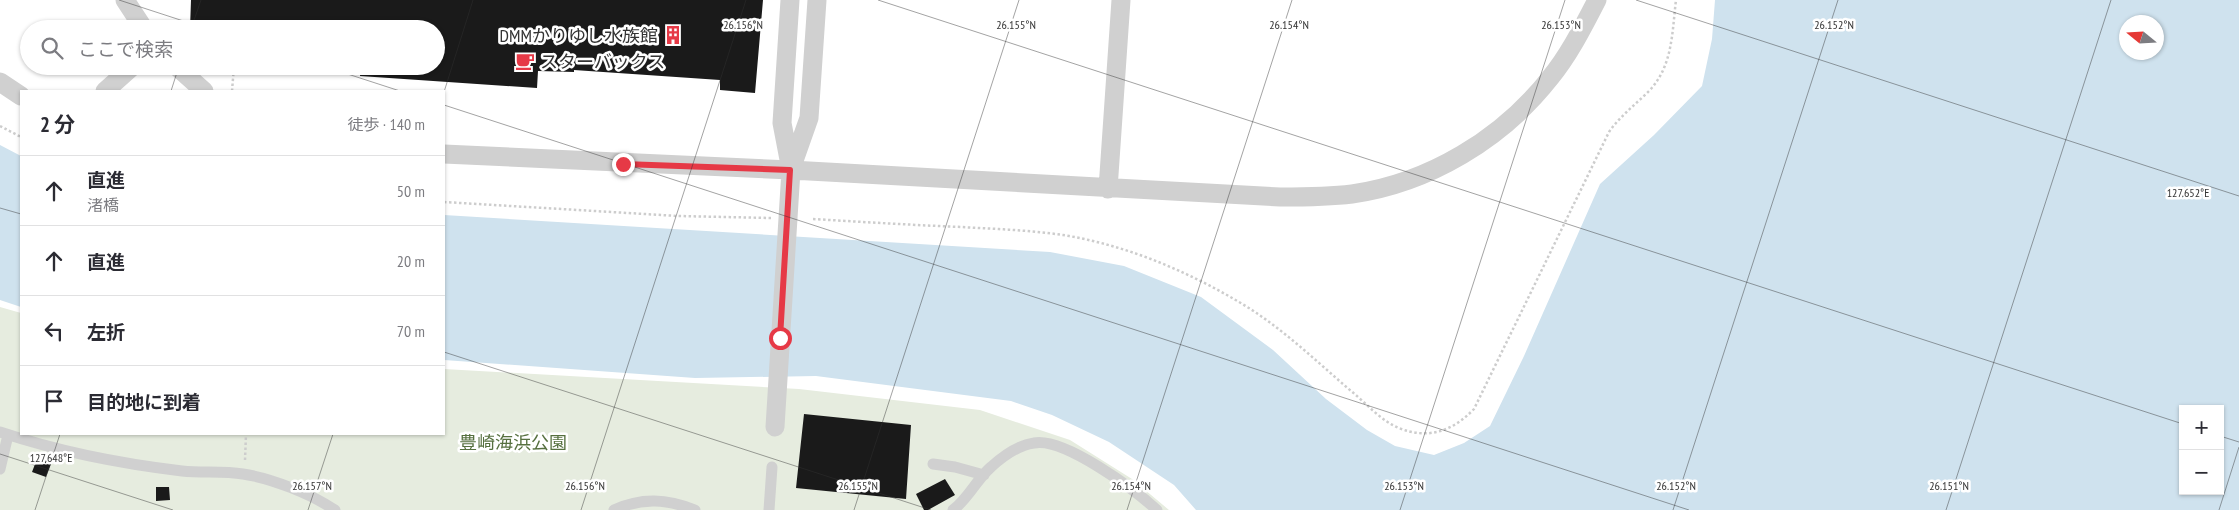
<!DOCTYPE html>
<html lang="ja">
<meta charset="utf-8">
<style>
:root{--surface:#fff;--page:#f7f7f7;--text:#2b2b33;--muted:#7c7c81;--line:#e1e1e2}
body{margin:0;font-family:"PT Sans Narrow","Noto Sans JP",sans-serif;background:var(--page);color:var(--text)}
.controls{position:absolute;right:15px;bottom:15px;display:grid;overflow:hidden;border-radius:0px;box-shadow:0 1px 4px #0004}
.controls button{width:45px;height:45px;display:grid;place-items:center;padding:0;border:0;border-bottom:1px solid var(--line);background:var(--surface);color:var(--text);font:25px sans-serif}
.compass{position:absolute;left:2119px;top:15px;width:45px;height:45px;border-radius:50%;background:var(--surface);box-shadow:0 1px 4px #0004;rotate:288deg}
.stop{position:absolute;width:15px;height:15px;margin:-11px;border:4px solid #e63946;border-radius:50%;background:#fff}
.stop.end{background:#e63946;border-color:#fff;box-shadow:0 1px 5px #0008}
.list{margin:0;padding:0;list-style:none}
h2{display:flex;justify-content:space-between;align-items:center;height:65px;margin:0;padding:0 20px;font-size:21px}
h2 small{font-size:16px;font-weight:400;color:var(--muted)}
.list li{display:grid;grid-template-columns:32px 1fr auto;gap:15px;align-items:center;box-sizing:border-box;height:70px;padding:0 20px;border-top:1px solid var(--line)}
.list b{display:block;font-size:19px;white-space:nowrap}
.list p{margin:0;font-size:16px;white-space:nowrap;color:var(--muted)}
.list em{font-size:16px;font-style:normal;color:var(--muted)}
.icon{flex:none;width:28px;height:28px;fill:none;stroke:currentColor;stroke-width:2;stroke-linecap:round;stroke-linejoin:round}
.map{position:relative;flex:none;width:2239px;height:510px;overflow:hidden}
.search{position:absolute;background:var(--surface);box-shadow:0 1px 4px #0004;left:20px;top:20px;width:425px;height:55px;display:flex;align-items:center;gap:12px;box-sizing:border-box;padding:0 18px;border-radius:28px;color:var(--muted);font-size:19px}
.panel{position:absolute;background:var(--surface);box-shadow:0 1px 4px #0004;left:20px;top:90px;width:425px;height:345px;border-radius:0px}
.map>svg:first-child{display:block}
.green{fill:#e6ecdf}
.water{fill:#cfe2ee;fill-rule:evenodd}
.building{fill:#1a1a1a}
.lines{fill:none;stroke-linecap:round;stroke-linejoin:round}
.path{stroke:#cdcdcd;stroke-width:2.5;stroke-dasharray:2.5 2.5;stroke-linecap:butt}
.pedestrian{stroke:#d0d0d0;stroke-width:11}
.tertiary{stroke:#d0d0d0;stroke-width:19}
.route{stroke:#e63946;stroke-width:6}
.ticks{fill:none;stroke:#333;stroke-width:1;stroke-opacity:0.45}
.labels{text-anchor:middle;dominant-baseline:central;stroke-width:5;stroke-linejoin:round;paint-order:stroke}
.poi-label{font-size:18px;fill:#333;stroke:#fff;text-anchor:end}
.park-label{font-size:18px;fill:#56703f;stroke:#fff}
.ticks-label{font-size:12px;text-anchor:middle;fill:#333;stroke:#fff;stroke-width:5;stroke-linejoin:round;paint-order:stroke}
</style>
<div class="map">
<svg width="2239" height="510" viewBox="0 0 2239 510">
<rect width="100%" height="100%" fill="#fff"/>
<!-- green -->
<path class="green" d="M0,307l21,6v121h423v-65l355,20 181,21 90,30 62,39 37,31h-1169z"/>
<!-- water -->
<path class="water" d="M1715,0h524v510h-1043l-22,-25 -65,-43 -57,-27 -41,-14 -195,-25 -121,2 -251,-18v-145l606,37 74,14 77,31 72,53 53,49 41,31 28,16 39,9 30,-12 26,-17 34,-70 76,-172 54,-49 48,-49 10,-47zM2126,22h30v30h-30zM2183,409h37v82h-37z
M0,145l21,11v151l-21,-7z"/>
<!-- building -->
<path class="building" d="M191,0h572l-8,93 -35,-3v-10l-146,-10v2l-36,-1 -1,17 -177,-12 1,-10h75v-37h-246z
M804,414l107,11 -5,74 -110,-11z
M37,459l14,5 -5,13 -14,-5z
M945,479l10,16 -27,15h-4l-8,-16z
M156,487h13l1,13 -14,1z"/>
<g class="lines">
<!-- path -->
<path class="path" d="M232,91l2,-25
M0,126l21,11
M444,202l234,14 93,2
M813,219c50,3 99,6 148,8 34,2 68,3 102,8 62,10 122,35 176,67 41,24 76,58 112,89 15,12 30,30 48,37 29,12 54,3 75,-19l135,-277c11,-16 26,-27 40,-41 24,-25 23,-59 27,-91
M245,460l1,-26"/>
<!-- pedestrian -->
<path class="pedestrian" d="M0,432c57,19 123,32 182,39 20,2 41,0 61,3 28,4 68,20 92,36
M933,464l22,3 29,8
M0,469l8,-34
M614,510c28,-13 53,-11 81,0
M769,510l3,-43
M953,510c16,-12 23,-30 38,-43 11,-10 28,-22 43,-24 30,-6 101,47 123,67"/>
<!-- tertiary -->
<path class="tertiary" d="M125,0l19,29
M176,66l28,25
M0,82l21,14
M105,91l28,-25
M444,154l347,16 489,27c24,0 48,0 72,-3 77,-11 150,-55 198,-116 19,-23 33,-51 47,-78
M791,169l18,-51 8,-118
M1108,189l13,-189
M775,427l16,-257 -9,-47 8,-123"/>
</g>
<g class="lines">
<!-- route -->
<path class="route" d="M623,164l167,6 -10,168"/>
</g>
<!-- ticks -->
<path class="ticks" d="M119,0l89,29M878,0l1305,424M1636,0l603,196M191,29l10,-29M323,66l77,25M171,91l8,-25M444,92l29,-92M444,105l1245,405M0,208l21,6M444,352l487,158M2220,436l19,6M0,454l173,56M35,510l25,-76M308,510l25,-76M581,510l165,-510M854,510l165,-510M1127,510l165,-510M1400,510l165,-510M1673,510l165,-510M1946,510l165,-510M2219,510l20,-63"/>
<!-- icons -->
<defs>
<g id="building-bare" transform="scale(1.5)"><path d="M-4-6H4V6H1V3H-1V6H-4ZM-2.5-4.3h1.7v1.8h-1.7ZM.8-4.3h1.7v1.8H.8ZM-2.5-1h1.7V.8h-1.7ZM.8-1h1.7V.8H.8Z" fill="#e63946" stroke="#fff" stroke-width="2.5" paint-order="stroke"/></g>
<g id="cafe-bare" transform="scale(1.5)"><path d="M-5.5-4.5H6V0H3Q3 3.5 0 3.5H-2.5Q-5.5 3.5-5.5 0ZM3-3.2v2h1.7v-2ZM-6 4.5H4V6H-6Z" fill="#e63946" stroke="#fff" stroke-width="2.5" paint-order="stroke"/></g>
</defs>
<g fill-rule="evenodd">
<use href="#building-bare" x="673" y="35"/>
<use href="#cafe-bare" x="525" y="61"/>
</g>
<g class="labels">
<!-- poi labels -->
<g class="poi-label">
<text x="658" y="35">DMMかりゆし水族館</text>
<text x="540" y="61" text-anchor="start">スターバックス</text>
</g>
<!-- park labels -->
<g class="park-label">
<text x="513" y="442">豊崎海浜公園</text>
</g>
</g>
<g class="ticks-label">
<text x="743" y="29">26.156°N</text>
<text x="1016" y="29">26.155°N</text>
<text x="1289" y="29">26.154°N</text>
<text x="1561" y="29">26.153°N</text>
<text x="1834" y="29">26.152°N</text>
<text x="2188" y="197">127.652°E</text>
<text x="51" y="462">127.648°E</text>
<text x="312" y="490">26.157°N</text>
<text x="585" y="490">26.156°N</text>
<text x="858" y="490">26.155°N</text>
<text x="1131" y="490">26.154°N</text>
<text x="1404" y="490">26.153°N</text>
<text x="1676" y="490">26.152°N</text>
<text x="1949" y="490">26.151°N</text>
</g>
</svg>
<div class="controls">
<button>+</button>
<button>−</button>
</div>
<svg class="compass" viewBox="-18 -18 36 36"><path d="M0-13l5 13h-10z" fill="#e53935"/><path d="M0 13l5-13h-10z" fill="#7c7c81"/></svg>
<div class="stop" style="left:780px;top:338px"></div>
<div class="stop end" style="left:623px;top:164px"></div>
<div class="search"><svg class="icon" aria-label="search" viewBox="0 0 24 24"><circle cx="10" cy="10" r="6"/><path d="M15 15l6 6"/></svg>ここで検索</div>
<section class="panel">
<h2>2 分<small>徒歩 · 140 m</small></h2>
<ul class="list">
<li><svg class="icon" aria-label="ahead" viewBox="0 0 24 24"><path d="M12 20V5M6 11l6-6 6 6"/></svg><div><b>直進</b><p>渚橋</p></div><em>50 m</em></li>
<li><svg class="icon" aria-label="ahead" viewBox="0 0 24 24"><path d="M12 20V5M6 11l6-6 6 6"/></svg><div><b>直進</b></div><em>20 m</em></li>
<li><svg class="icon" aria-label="left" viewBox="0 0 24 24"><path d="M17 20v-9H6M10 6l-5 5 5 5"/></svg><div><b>左折</b></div><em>70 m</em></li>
<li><svg class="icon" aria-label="arrive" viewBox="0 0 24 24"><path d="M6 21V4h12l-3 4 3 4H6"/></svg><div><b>目的地に到着</b></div></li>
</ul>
</section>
</div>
